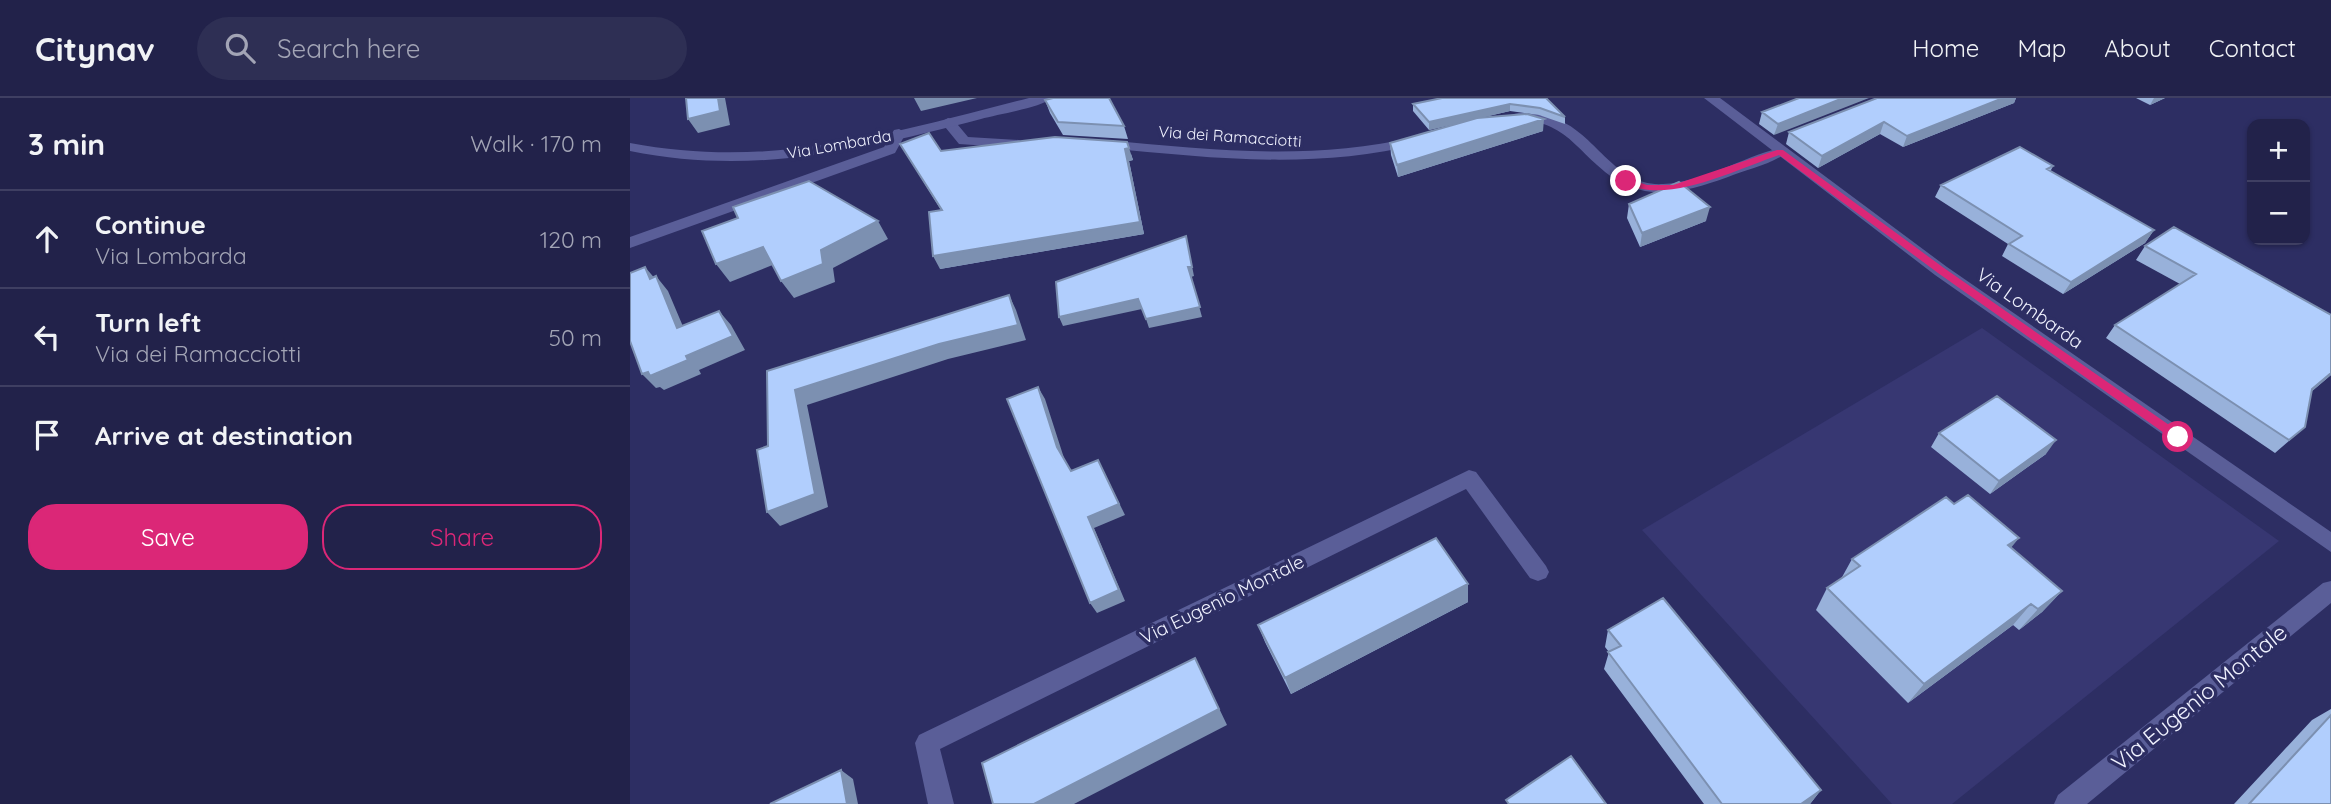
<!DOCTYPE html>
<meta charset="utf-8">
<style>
:root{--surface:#22224a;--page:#2e2f54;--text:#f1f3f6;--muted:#a2a4b5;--line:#3f3f62;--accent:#db2777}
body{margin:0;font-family:Quicksand,sans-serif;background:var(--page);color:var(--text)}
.controls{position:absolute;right:21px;top:21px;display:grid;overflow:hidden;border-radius:14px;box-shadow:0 2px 5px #0004}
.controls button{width:63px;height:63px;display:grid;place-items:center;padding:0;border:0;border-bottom:2px solid var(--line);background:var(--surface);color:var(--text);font:35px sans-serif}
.stop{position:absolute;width:21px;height:21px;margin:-16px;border:5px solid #db2777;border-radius:50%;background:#fff}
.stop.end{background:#db2777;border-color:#fff;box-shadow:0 2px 7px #0008}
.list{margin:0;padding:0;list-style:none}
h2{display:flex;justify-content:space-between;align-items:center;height:91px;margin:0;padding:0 28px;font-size:30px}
h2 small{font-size:23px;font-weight:400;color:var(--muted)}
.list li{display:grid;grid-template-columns:46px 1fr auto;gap:21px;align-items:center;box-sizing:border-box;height:98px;padding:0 28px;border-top:2px solid var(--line)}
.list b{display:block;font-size:26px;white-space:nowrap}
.list p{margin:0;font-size:23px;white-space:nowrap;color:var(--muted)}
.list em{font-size:23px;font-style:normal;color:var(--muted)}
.actions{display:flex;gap:14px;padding:21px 28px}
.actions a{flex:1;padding:16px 0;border:2px solid var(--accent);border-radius:28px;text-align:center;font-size:24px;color:var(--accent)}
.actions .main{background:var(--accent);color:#fff}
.icon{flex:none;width:38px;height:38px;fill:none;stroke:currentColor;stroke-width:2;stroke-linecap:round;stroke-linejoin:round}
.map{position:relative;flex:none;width:1701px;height:706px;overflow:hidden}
header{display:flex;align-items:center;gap:42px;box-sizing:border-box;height:98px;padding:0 35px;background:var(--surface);border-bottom:2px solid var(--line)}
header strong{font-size:33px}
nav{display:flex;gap:38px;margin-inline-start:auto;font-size:24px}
.search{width:490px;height:63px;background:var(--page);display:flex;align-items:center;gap:18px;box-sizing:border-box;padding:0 24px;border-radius:38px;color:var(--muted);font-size:26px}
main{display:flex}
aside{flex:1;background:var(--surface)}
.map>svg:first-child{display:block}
.built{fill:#373772}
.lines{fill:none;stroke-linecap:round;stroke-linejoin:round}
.minor{fill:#5a5e98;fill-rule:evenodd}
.tertiary{fill:#5a5e98;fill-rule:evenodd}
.wall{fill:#98b1da}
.shaded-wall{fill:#7c90b1}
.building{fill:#b1cefd;stroke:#7c90b1;stroke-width:2}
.route{fill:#db2777}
.labels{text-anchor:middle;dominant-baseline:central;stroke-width:7;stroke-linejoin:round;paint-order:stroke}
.far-street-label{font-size:16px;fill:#eff1fe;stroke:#2d2e63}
.street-label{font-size:19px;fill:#eff1fe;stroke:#2d2e63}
.near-street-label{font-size:23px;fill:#eff1fe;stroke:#2d2e63}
</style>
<header>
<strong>Citynav</strong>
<div class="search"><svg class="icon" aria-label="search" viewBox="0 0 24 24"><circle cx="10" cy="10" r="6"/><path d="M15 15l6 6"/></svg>Search here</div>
<nav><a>Home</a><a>Map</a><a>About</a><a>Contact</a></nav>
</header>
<main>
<aside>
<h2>3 min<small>Walk · 170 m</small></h2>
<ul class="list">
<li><svg class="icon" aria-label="ahead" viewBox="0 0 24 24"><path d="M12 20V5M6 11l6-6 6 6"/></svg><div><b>Continue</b><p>Via Lombarda</p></div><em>120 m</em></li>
<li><svg class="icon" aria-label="left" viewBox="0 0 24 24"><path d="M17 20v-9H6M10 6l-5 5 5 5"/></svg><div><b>Turn left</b><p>Via dei Ramacciotti</p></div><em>50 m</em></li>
<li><svg class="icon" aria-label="arrive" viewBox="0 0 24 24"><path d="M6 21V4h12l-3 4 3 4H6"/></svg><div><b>Arrive at destination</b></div></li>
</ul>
<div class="actions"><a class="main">Save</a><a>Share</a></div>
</aside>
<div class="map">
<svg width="1701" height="706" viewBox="0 0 1701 706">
<rect width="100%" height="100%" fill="#2d2e63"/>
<!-- built -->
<path class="built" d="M1352,230l297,213 -327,263h-60l-250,-274z"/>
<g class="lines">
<!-- minor -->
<path class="minor" d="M889,15c15,1 28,2 42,8 37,17 56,66 102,63 41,-2 77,-26 117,-36l7,4c-13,12 -42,18 -59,25 -50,18 -89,27 -131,-12 -15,-13 -28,-30 -46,-38 -12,-6 -24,-4 -37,-7v-6z
M318,20l5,1 15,18 51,3 7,4 -7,4 -60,-4 -18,-22z
M269,31l7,4 -11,20 -265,95v-11l254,-90 10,-17z
M785,39l7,4 -2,3c-106,26 -208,14 -315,4l-7,-4 7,-4c105,10 206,21 310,-3z
M839,372l7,2 70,94 3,6 -3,6 -8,3 -8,-3 -64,-89 -526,260 14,55h-26l-13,-61 4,-8z
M1701,483v22l-244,201h-33l4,-9 265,-212z"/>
<!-- tertiary -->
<path class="tertiary" d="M399,0h23c-12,10 -54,16 -71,21 -120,31 -227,57 -351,32v-8c143,27 262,-10 399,-45z
M1074,0h16l227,169 384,265v20l-396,-277z"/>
</g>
<!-- wall -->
<path class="wall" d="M916,0l19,19v7l-26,-9 -29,-4 -26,6 59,14 -145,46 -7,-22 -1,-12 73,-21 -34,8 -16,-19v-7z
M1169,0l-25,37 -15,-11 3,-12z
M1247,0h139l-2,5 -111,44 -23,-13 -62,34 -32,-24 3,-12z
M1506,0h29l-15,7z
M415,2l79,26 4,13 -65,-4 -13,-22z
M270,46l41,7 190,3 2,6 -4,1 15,73 -204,35 1,-59z
M1423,68l-3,6 104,58 -9,13 -82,51 -61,-38 6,-12 -73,-47 6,-12z
M999,106l77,17 -66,26 -13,-29z
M1544,129l157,148 -20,17 -6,35 -30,26 -169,-115 9,-13 65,-41 -44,-24 9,-14z
M1309,335l107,21 -56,40 -59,-47z
M1381,450l51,43 -20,21 -23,18 -6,-5 -105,78 -92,-93 11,-22 14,-9 11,-20z
M838,486v18l-177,92 -26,-52 -7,-17z
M978,532l213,160 -11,14h-106l-100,-135 5,-17 -4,-5z
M1701,611v95h-97l78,-84z"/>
<!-- shaded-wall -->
<path class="shaded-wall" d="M88,0h7l5,27 -32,8 -10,-14z
M284,0h63l-56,13z
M1213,0h26l-95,37 4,-11z
M1373,0h13l-2,5 -111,44 4,-11z
M1524,0h11l-15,7z
M880,6v7l-81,19v-8z
M914,21l-1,12 -145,46 -1,-12z
M1254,24l-4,12 -62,34 4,-12z
M497,44l6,18 -4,1 15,73 -204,35 -7,-13 192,-107z
M1080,109l-4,14 -66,26 2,-14z
M248,123l10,18 -55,29 2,14 -41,16 -13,-17 40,-31z
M1524,132l-9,13 -82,51 8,-12z
M556,138l8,40 -3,1 11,40 -53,11 -3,-9 42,-52z
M133,149l12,17 -45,18 -14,-18z
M15,169l12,14 -7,-2z
M26,178l12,15 22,52 -13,-15z
M379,197l7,15 10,30 -78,19 -141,46 21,102 -48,19 -13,-14 28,-122z
M508,201l4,10 -79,17 -4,-9z
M89,213l12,14 14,25 -46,20 2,4 -37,16 -4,-3 -4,1 -14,-14z
M1701,275v2l-32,27 13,-13z
M408,289l7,12 19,59 -7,-11z
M1426,342l-10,14 -56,40 9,-13z
M468,362l27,55 -31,13 31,73 -28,12 -7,-10 -2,-86z
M1389,440l-18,22 7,-15z
M838,486v18l-177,92 -6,-16z
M1432,493l-20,21 -23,18 19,-21z
M1401,506l-18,21 -105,78 16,-19z
M565,560l32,67 -153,79h-40z
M211,672l12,9 5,25h-11z
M1191,692l-11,14h-9z"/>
<!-- building -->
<path class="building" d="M56,0h32l2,13 -32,8z
M423,0h56l15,28 -66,-4 -13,-22z
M812,0h104l19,19 -25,-9 -30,-4 -81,18 -16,-18z
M1169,0h44l-65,26 -16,-12z
M1247,0h126l-96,38 -23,-14 -62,34 -33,-24z
M897,16l17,5 -147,46 -7,-22 87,-25z
M299,35l12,18 114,-14 72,5 2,6 -4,1 15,73 -207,34 -4,-44 13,-2 -42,-66z
M1390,49l33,19 -6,3 107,61 -83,52 -62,-38 13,-8 -81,-51z
M179,83l69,40 -57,29 2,14 -42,17 -18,-34 -47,17 -14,-33 36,-13 -5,-11z
M1049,84l31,25 -68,26 -13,-29z
M1544,129l157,88v58l-19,16 -7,38 -16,13 -174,-115 81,-51 -51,-28z
M556,138l6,31h-4l12,40 -54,12 -8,-20 -79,18 -3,-35z
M15,169l5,12 6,-3 21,52 42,-17 14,25 -47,20 2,4 -38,16 -2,-4 -6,2 -12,-33v-68z
M379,197l9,30 -79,19 -144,46 20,104 -48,18 -10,-62 11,-4 -1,-75z
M408,289l19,60 14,24 27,-11 21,44 -31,13 31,73 -29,13 -83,-204z
M1367,298l59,44 -57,41 -60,-48z
M1338,397l51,43 -11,7 54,46 -24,18 -7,-5 -107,80 -97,-96 33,-22 -8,-7 94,-62 8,7z
M806,440l32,46 -183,94 -27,-53z
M1033,500l158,192 -20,14h-79l-114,-152 13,-6 -13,-16z
M565,560l24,51 -185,95h-41l-11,-41z
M1701,617v89h-82z
M941,658l35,48h-97l-3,-4z
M211,672l6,34h-77z"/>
<!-- route -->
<path class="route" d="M1147,52h6l161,118 238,166v6h-8l-236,-167 -159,-118c-42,14 -117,53 -157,26l4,-3 21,7h26z"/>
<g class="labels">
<!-- far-street labels -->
<g class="far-street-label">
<text transform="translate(600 38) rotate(4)">Via dei Ramacciotti</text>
<text transform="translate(209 46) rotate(-10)">Via Lombarda</text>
</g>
<!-- street labels -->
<g class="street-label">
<text transform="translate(1400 210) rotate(35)">Via Lombarda</text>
<text transform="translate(592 501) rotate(-26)">Via Eugenio Montale</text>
</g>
<!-- near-street labels -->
<g class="near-street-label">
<text transform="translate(1569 599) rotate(-39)">Via Eugenio Montale</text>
</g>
</g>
</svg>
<div class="controls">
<button>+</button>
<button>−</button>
</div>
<div class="stop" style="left:1548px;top:339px"></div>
<div class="stop end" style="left:996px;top:83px"></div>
</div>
</main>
